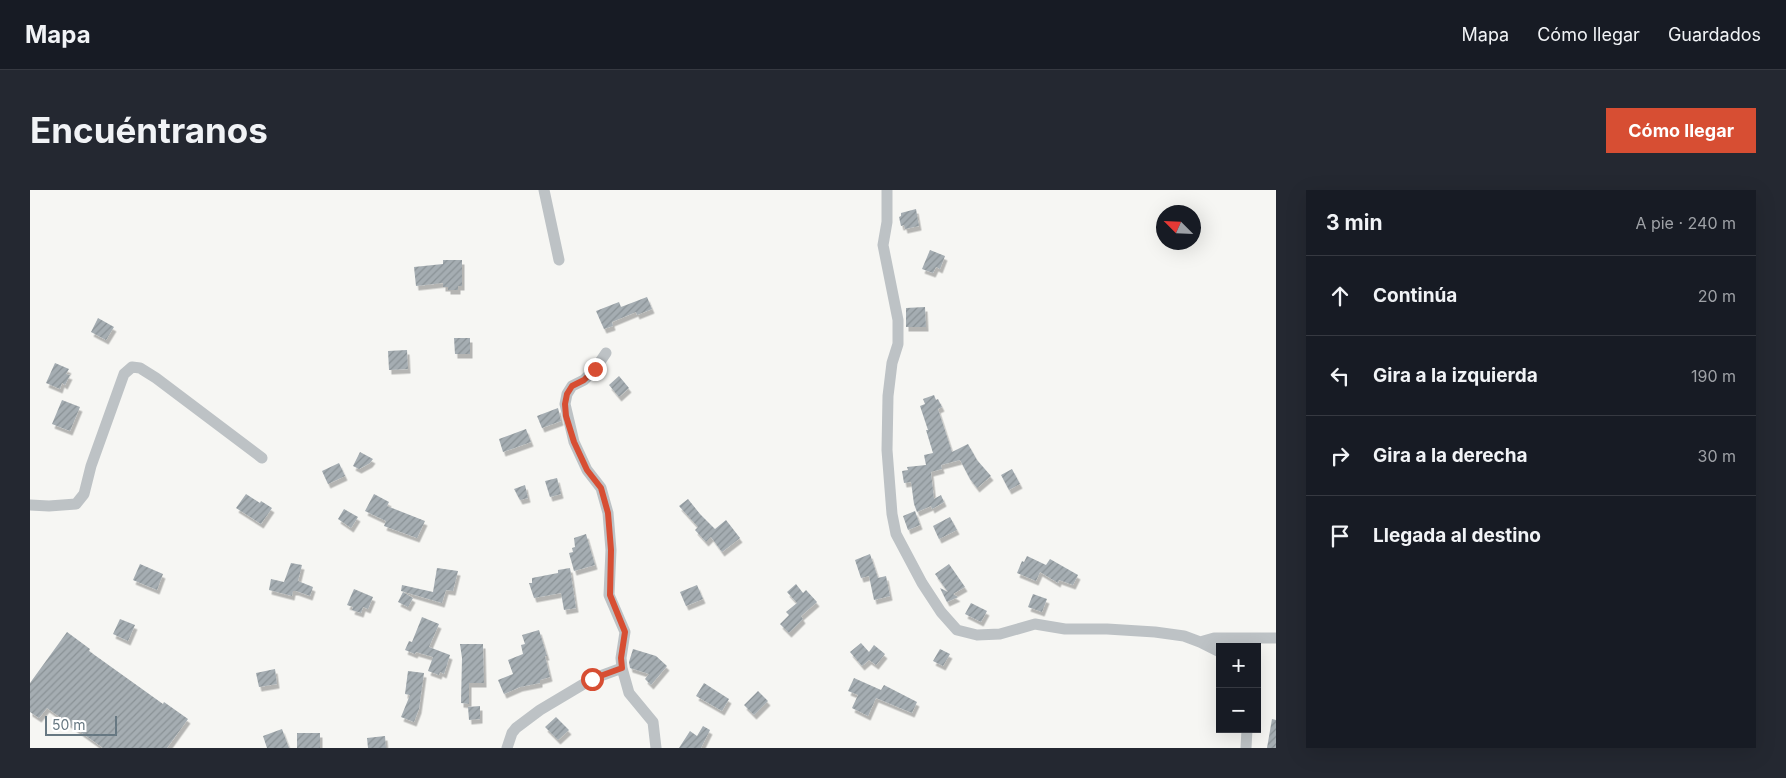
<!DOCTYPE html>
<html lang="es">
<meta charset="utf-8">
<style>
:root{--surface:#171b24;--page:#242831;--text:#f1f3f6;--muted:#9ea1a6;--line:#363941;--accent:#d74e33}
body{margin:0;font-family:Inter,sans-serif;background:var(--page);color:var(--text)}
.controls{position:absolute;right:15px;bottom:15px;display:grid;overflow:hidden;border-radius:0px;box-shadow:0 5px 20px #0002}
.controls button{width:45px;height:45px;display:grid;place-items:center;padding:0;border:0;border-bottom:1px solid var(--line);background:var(--surface);color:var(--text);font:25px sans-serif}
.compass{position:absolute;left:1126px;top:15px;width:45px;height:45px;border-radius:50%;background:var(--surface);box-shadow:0 5px 20px #0002;rotate:294deg}
.scale{position:absolute;left:15px;bottom:12px;width:72px;box-sizing:border-box;padding-left:5px;border:2px solid #677882;border-top:0;font-size:14px;line-height:18px;white-space:nowrap;color:#677882;-webkit-text-stroke:4px #fff;paint-order:stroke}
.stop{position:absolute;width:15px;height:15px;margin:-11px;border:4px solid #d74e33;border-radius:50%;background:#fff}
.stop.end{background:#d74e33;border-color:#fff;box-shadow:0 1px 5px #0008}
.list{margin:0;padding:0;list-style:none}
h2{display:flex;justify-content:space-between;align-items:center;height:65px;margin:0;padding:0 20px;font-size:21px}
h2 small{font-size:16px;font-weight:400;color:var(--muted)}
.list li{display:grid;grid-template-columns:32px 1fr auto;gap:15px;align-items:center;box-sizing:border-box;height:80px;padding:0 20px;border-top:1px solid var(--line)}
.list b{display:block;font-size:19px;white-space:nowrap}
.list em{font-size:16px;font-style:normal;color:var(--muted)}
.icon{flex:none;width:28px;height:28px;fill:none;stroke:currentColor;stroke-width:2;stroke-linecap:round;stroke-linejoin:round}
.map{position:relative;flex:none;width:1246px;height:558px;overflow:hidden;border-radius:0px}
header{display:flex;align-items:center;gap:30px;box-sizing:border-box;height:70px;padding:0 25px;background:var(--surface);border-bottom:1px solid var(--line)}
header strong{font-size:24px}
nav{display:flex;gap:28px;margin-inline-start:auto;font-size:18px}
.intro{display:flex;align-items:center;justify-content:space-between;box-sizing:border-box;height:120px;padding:0 30px}
h1{margin:0;font-size:35px}
.button{padding:12px 22px;border-radius:0px;background:var(--accent);color:#fff;font-size:18px;font-weight:700}
main{display:flex;gap:30px;padding:0 30px}
aside{flex:1;background:var(--surface);border-radius:0px;box-shadow:0 5px 20px #0002}
.map>svg:first-child{display:block}
.building{fill:url(#building-hatch);filter:url(#shadow)}
.lines{fill:none;stroke-linecap:round;stroke-linejoin:round}
.minor{stroke:#bdc2c5;stroke-width:11}
.route{stroke:#d74e33;stroke-width:6}
</style>
<header>
<strong>Mapa</strong>
<nav><a>Mapa</a><a>Cómo llegar</a><a>Guardados</a></nav>
</header>
<div class="intro"><h1>Encuéntranos</h1><a class="button">Cómo llegar</a></div>
<main>
<div class="map">
<svg width="1246" height="558" viewBox="0 0 1246 558">
<defs>
<pattern id="building-hatch" width="6" height="6" patternUnits="userSpaceOnUse" patternTransform="scale(1.25)"><rect width="6" height="6" fill="#a5adb2"/><path d="M-1 1l2-2M0 6l6-6M5 7l2-2" fill="none" stroke="#8a9296"/></pattern>
<filter id="shadow"><feDropShadow dx="2.5" dy="4.5" stdDeviation="0" flood-color="#0004"/></filter>
</defs>
<rect width="100%" height="100%" fill="#f6f6f3"/>
<!-- building -->
<path class="building" d="M886,19l3,17 -14,3 -1,-4 -3,1 -2,-9 2,-1v-3z
M900,60l15,6 -5,13 -4,-2 -3,6 -11,-4z
M413,70h19v26h-4v4h-10v-3h-5v-4l-27,3 -2,-19 29,-3z
M617,107l5,12 -15,6 -1,-3 -24,10 1,4 -9,3 -8,-18 23,-9 2,5z
M895,117l1,20h-20v-19z
M68,128l16,9 -8,13 -15,-8z
M424,148h16v16h-15z
M377,160l1,19 -19,1 -1,-19z
M25,173l14,6 -3,5 4,1 -5,10 -3,-2 -2,6 -14,-6z
M589,186l10,12 -10,9 -10,-12z
M904,205l2,5 2,-1 4,8 -4,2 14,43 16,-8 9,16 14,16 -14,12 -7,-9 -10,-19 -19,5 1,4 -11,3 3,27 7,-4 3,7 -12,7 -1,-3 -14,6 -3,-8 -3,-22 -7,1 -2,-12 6,-1 -1,-3 19,-2 -2,-10 9,-2 -7,-23h2l-8,-24 5,-2 -2,-5z
M32,210l18,7 -10,24 -18,-7z
M528,218l3,13 -19,7 -5,-12z
M496,239l5,13 -28,10 -4,-13z
M330,262l13,7 -3,4 -11,6 -6,-3z
M309,273l6,13 -17,8 -6,-13z
M982,279l8,15 -11,6 -8,-15z
M527,288l4,16 -11,3 -5,-16z
M495,295l3,13 -8,2 -6,-11z
M216,304l14,9 1,-2 11,7 -11,16 -25,-16z
M344,304l15,8 -2,4 38,15 -8,17 -33,-12 2,-5 -21,-10z
M658,309l12,15 15,15 11,-9 14,18 -18,14 -11,-15 -5,5 -11,-12 3,-3 -19,-21z
M314,319l14,8 -7,11 -13,-9z
M885,321l5,14 -12,5 -5,-14z
M920,327l7,13 -18,9 -6,-13z
M556,344l9,31 -21,6 -5,-18 4,-1 -1,-4 3,-1 -1,-9z
M840,364l8,24 8,-2 4,20 -16,4 -5,-24 -8,2 -6,-18z
M997,366l19,9 4,-6 28,16 -5,10 -14,-5 -1,3 -18,-11 -4,9 -19,-8 5,-12 2,1z
M261,373l11,2 -4,16 15,6 -3,9 -14,-5h-3l-1,5 -23,-6 2,-11 13,3z
M110,374l23,10 -6,16 -24,-10z
M919,374l16,23 -12,7 5,3 -11,5 -7,-14 8,4 -13,-18z
M407,378l21,3 -5,20 -7,-1 -4,13 -41,-12 1,-6 31,7z
M540,378l6,40 -12,2 -3,-17 -27,5 -5,-15h3v-5l26,-5v-3z
M766,394l7,9 3,-3 11,12 -16,14 2,3 -14,14 -9,-9 9,-9 -3,-3 11,-9 -10,-11z
M667,395l6,14 -17,7 -6,-14z
M324,399l19,8 -5,12 -5,-2 -2,6 -9,-3 1,-3 -6,-2z
M373,402l10,6 -5,9 -10,-5z
M1003,404l14,5 -5,13 -14,-5z
M941,413l16,8 -6,11 -16,-8z
M392,427l17,7 -10,23 21,8 -6,19 -4,-2 -1,3 -11,-4 5,-14 -17,-5 -1,2 -10,-4 4,-9 3,1z
M90,429l15,6 -7,16 -15,-7z
M509,440l8,26h-2l5,21 -10,3v3l-20,4 -16,7 -6,-14 15,-6 -5,-14 15,-6 -2,-9 4,-1 -3,-9z
M37,442l23,17 -1,2 74,53 1,-2 24,17 -21,29h-64l-56,-40 -8,10 -9,-6v-29z
M831,453l8,9 5,-7 11,9 -9,11 -7,-5 -7,6 -12,-14z
M430,454h23l1,39h-15v21l-8,-1 1,-45z
M603,459l23,7 11,10 -16,19 -6,-6 4,-5 -19,-6 -1,-6z
M910,459l10,5 -7,12 -10,-5z
M245,479l2,15 -18,3 -3,-14z
M378,481l16,2 -5,36 -5,13 -13,-5 9,-22 -5,-1z
M824,488l27,12 3,-5 33,17 -5,11 -36,-15 -8,18 -16,-8 6,-13 -10,-4z
M674,493l25,16 -7,12 -26,-15z
M728,501l10,10 -14,14 -10,-10z
M450,516v13l-11,1 -1,-13z
M526,527l13,13 -11,10 -13,-13z
M1242,529l4,1v28h-9z
M673,536l7,4 -9,18h-22l11,-17 7,5z
M252,539l7,19h-22l-4,-12z
M267,543h23v15h-23z
M355,546l1,12h-18l-1,-10z"/>
<g class="lines">
<!-- minor -->
<path class="minor" d="M514,0l15,70
M857,0v32l-4,23 15,75v24l-6,19 -4,33 -1,54 5,64 4,20 26,49 19,29 16,18 20,5 23,-1 35,-10 30,5h42l48,3 29,4 16,6 20,10
M576,163l-11,16 -11,11 -12,6 -5,8 -2,10 9,38 13,28 14,18 7,25 3,37 -2,45 16,37 -4,26 1,10 7,25 24,29 3,26
M0,315l19,1 27,-2 8,-10 7,-28 33,-92 8,-7 8,1 16,10 106,80
M1170,452l14,-4h62
M477,558l5,-15 4,-5 24,-18 52,-31 30,-11
M1216,558l1,-19"/>
</g>
<g class="lines">
<!-- route -->
<path class="route" d="M562,489l30,-11 -1,-10 4,-26 -15,-37 1,-45 -3,-37 -7,-25 -14,-18 -13,-28 -8,-26 -1,-12 2,-10 5,-8 12,-6 11,-11"/>
</g>
</svg>
<div class="controls">
<button>+</button>
<button>−</button>
</div>
<svg class="compass" viewBox="-18 -18 36 36"><path d="M0-13l5 13h-10z" fill="#e53935"/><path d="M0 13l5-13h-10z" fill="#9ea1a6"/></svg>
<div class="scale">50 m</div>
<div class="stop" style="left:562px;top:489px"></div>
<div class="stop end" style="left:565px;top:179px"></div>
</div>
<aside>
<h2>3 min<small>A pie · 240 m</small></h2>
<ul class="list">
<li><svg class="icon" aria-label="ahead" viewBox="0 0 24 24"><path d="M12 20V5M6 11l6-6 6 6"/></svg><div><b>Continúa</b></div><em>20 m</em></li>
<li><svg class="icon" aria-label="left" viewBox="0 0 24 24"><path d="M17 20v-9H6M10 6l-5 5 5 5"/></svg><div><b>Gira a la izquierda</b></div><em>190 m</em></li>
<li><svg class="icon" aria-label="right" viewBox="0 0 24 24"><path d="M7 20v-9h11M14 6l5 5-5 5"/></svg><div><b>Gira a la derecha</b></div><em>30 m</em></li>
<li><svg class="icon" aria-label="arrive" viewBox="0 0 24 24"><path d="M6 21V4h12l-3 4 3 4H6"/></svg><div><b>Llegada al destino</b></div></li>
</ul>
</aside>
</main>
